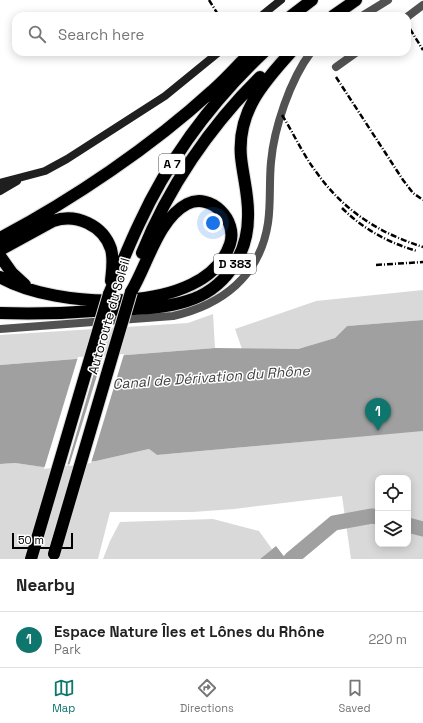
<!DOCTYPE html>
<meta charset="utf-8">
<style>
:root{--surface:#fff;--page:#f2f2f2;--text:#222;--muted:#767676;--line:#e0e0e0;--accent:#0f766e}
body{margin:0;font-family:"Space Grotesk",sans-serif;background:var(--page);color:var(--text)}
.controls{position:absolute;right:12px;bottom:12px;display:grid;overflow:hidden;border-radius:8px;box-shadow:0 2px 10px #0003}
.controls button{width:36px;height:36px;display:grid;place-items:center;padding:0;border:0;border-bottom:1px solid var(--line);background:var(--surface);color:var(--text);font:20px sans-serif}
.scale{position:absolute;left:12px;bottom:10px;width:61px;box-sizing:border-box;padding-left:4px;border:2px solid #000;border-top:0;font-size:11px;line-height:14px;white-space:nowrap;color:#000;-webkit-text-stroke:3px #fff;paint-order:stroke}
.you{position:absolute;left:213px;top:223px;width:14px;height:14px;margin:-10px;border:3px solid #fff;border-radius:50%;background:#1a73e8;box-shadow:0 0 0 6px #1a73e833}
.badge{display:grid;place-items:center;width:26px;height:26px;border-radius:50%;background:var(--accent);color:#fff;font-size:13px;font-weight:700}
.pin{position:absolute;translate:-50% -33px;filter:drop-shadow(0 1px 2px #0008)}
.pin::after{content:'';position:absolute;top:21px;width:14px;height:12px;background:inherit;clip-path:polygon(0 0,100% 0,50% 100%)}
.list{margin:0;padding:0;list-style:none}
h2{display:flex;justify-content:space-between;align-items:center;height:52px;margin:0;padding:0 16px;font-size:17px}
h2 small{font-size:13px;font-weight:400;color:var(--muted)}
.list li{display:grid;grid-template-columns:26px 1fr auto;gap:12px;align-items:center;box-sizing:border-box;height:56px;padding:0 16px;border-top:1px solid var(--line)}
.list b{display:block;font-size:15px;white-space:nowrap}
.list p{margin:0;font-size:13px;white-space:nowrap;color:var(--muted)}
.list em{font-size:13px;font-style:normal;color:var(--muted)}
.icon{flex:none;width:22px;height:22px;fill:none;stroke:currentColor;stroke-width:2;stroke-linecap:round;stroke-linejoin:round}
.map{position:relative;flex:none;width:423px;height:559px;overflow:hidden}
.search{position:absolute;background:var(--surface);box-shadow:0 2px 10px #0003;left:12px;right:12px;top:12px;height:44px;display:flex;align-items:center;gap:10px;box-sizing:border-box;padding:0 14px;border-radius:12px;color:var(--muted);font-size:15px}
.sheet{height:108px;background:var(--surface)}
nav{display:flex;justify-content:space-around;align-items:center;box-sizing:border-box;height:56px;border-top:1px solid var(--line);background:var(--surface);font-size:11px;color:var(--muted)}
nav a{display:grid;justify-items:center;gap:2px}
nav .on{color:var(--accent)}
.map>svg:first-child{display:block}
.green{fill:#d9d9d9;fill-rule:evenodd}
.water{fill:#a0a0a0}
.pier{fill:#fff}
.lines{fill:none;stroke-linecap:round;stroke-linejoin:round}
.river{stroke:#a0a0a0;stroke-width:15}
.highway-casing{stroke:#dbdbdb;stroke-width:14}
.street{stroke:#525252;stroke-width:8}
.secondary{stroke:#1f1f1f;stroke-width:8}
.highway{stroke:#000;stroke-width:12}
.rail{stroke:#000;stroke-width:2.5;stroke-dasharray:6 2 1 2;stroke-linecap:butt}
.highway-bridge-casing{stroke:#dbdbdb;stroke-width:14;stroke-linecap:butt}
.highway-bridge{stroke:#000;stroke-width:12}
.labels{text-anchor:middle;dominant-baseline:central;stroke-width:3;stroke-linejoin:round;paint-order:stroke}
.shield{fill:#fff;stroke:#4c4c4c;stroke-width:1}
.shield-label{font-size:12px;font-weight:bold;fill:#000}
.street-label{font-size:13px;fill:#000;stroke:#fff}
.water-label{font-size:14px;font-style:italic;fill:#414141;stroke:#fff}
</style>
<div class="map">
<svg width="423" height="559" viewBox="0 0 423 559">
<rect width="100%" height="100%" fill="#fff"/>
<!-- green -->
<path class="green" d="M423,290v30l-76,6 -12,12 -37,11h-56l-7,-20 81,-28z
M213,314l2,34 -215,17v-30l188,-12z
M423,377v182h-72l-9,-63 -108,13 -41,3h-83l-12,47h-98v-95l15,-1 29,4 52,-6 53,-12 8,6 176,-16zM378,478h30v66h-30z
M213,519l46,12 13,18 -12,10h-157l7,-18 10,-19z"/>
<!-- water -->
<path class="water" d="M423,320v111l-266,24 -8,-6 -53,12 -53,6 -28,-4 -15,1v-99l215,-17 83,1 37,-11 12,-12z
M276,546l10,13h-26z"/>
<!-- pier -->
<path class="pier" d="M124,354l-33,109 -22,3 34,-110z
M99,356l-32,110 -23,3 34,-112z"/>
<g class="lines">
<!-- river -->
<path class="river" d="M408,525l15,4
M291,559l43,-36 38,-7 6,1"/>
<!-- highway casing -->
<g class="highway-casing">
<path id="highway" d="M291,16l21,-16
M333,16l23,-16
M0,238c72,-38 152,-92 212,-147 14,-12 26,-26 39,-39
M0,250l53,-29c23,-8 50,4 58,28 3,11 1,21 0,32
M142,253c26,-65 68,-127 118,-176
M0,256l12,17 13,12
M0,277c54,32 206,40 230,-33 8,-24 -19,-52 -43,-40 -29,15 -40,62 -56,88
M109,294c10,-24 19,-47 30,-70 30,-65 73,-123 125,-172
M0,313c36,1 73,0 109,-3 25,-1 53,-1 78,-9 37,-11 61,-46 61,-84 1,-20 -5,-40 -7,-60 -4,-45 22,-74 50,-105"/>
</g>
<!-- street -->
<path class="street" d="M362,16l26,-16
M407,17l16,-12
M336,67l21,-15
M0,329l173,-13c49,-11 87,-40 95,-93 3,-20 1,-41 3,-61 3,-34 19,-82 40,-110"/>
<!-- secondary -->
<path class="secondary" d="M261,16l20,-16
M0,183l45,-12 22,-12 98,-63 54,-44
M0,191l17,-10"/>
<!-- highway -->
<use href="#highway" class="highway"/>
<!-- rail -->
<path class="rail" d="M209,0l10,16
M410,29l13,21
M336,77l67,103 10,13 10,7
M282,115c12,19 21,40 35,58 27,38 62,60 106,74
M342,208c21,21 47,35 75,43
M376,265l47,-3"/>
<!-- highway-bridge casing -->
<g class="highway-bridge-casing">
<path id="highway-bridge" d="M54,554l77,-262
M31,559l78,-265"/>
</g>
<!-- highway-bridge -->
<use href="#highway-bridge" class="highway-bridge"/>
</g>
<g class="labels">
<!-- shield labels -->
<g class="shield">
<rect x="159" y="154" width="26" height="20" rx="3"/>
<rect x="214" y="254" width="42" height="20" rx="3"/>
</g>
<g class="shield-label">
<text x="172" y="164">A 7</text>
<text x="235" y="264">D 383</text>
</g>
<!-- street labels -->
<g class="street-label">
<text transform="translate(109 316) rotate(-74)">Autoroute du Soleil</text>
</g>
<!-- water labels -->
<g class="water-label">
<text transform="translate(211 377) rotate(-4)">Canal de Dérivation du Rhône</text>
</g>
</g>
</svg>
<div class="controls">
<button><svg class="icon" aria-label="locate" viewBox="0 0 24 24"><circle cx="12" cy="12" r="6"/><path d="M12 2v4M12 18v4M2 12h4M18 12h4"/></svg></button>
<button><svg class="icon" aria-label="layers" viewBox="0 0 24 24"><path d="M12 4l9 5-9 5-9-5zM3 14l9 5 9-5"/></svg></button>
</div>
<div class="scale">50 m</div>
<div class="you"></div>
<div class="pin badge" style="left:378px;top:431px">1</div>
<div class="search"><svg class="icon" aria-label="search" viewBox="0 0 24 24"><circle cx="10" cy="10" r="6"/><path d="M15 15l6 6"/></svg>Search here</div>
</div>
<section class="sheet">
<h2>Nearby<small></small></h2>
<ul class="list">
<li><span class="badge">1</span><div><b>Espace Nature Îles et Lônes du Rhône</b><p>Park</p></div><em>220 m</em></li>
</ul>
</section>
<nav>
<a class="on"><svg class="icon" aria-label="map" viewBox="0 0 24 24"><path d="M3 6l6-2 6 2 6-2v14l-6 2-6-2-6 2zM9 4v14M15 6v14"/></svg>Map</a>
<a><svg class="icon" aria-label="directions" viewBox="0 0 24 24"><path d="M12 3l9 9-9 9-9-9zM9 14v-3h6M13 9l2 2-2 2"/></svg>Directions</a>
<a><svg class="icon" aria-label="saved" viewBox="0 0 24 24"><path d="M7 4h10v16l-5-4-5 4z"/></svg>Saved</a>
</nav>
